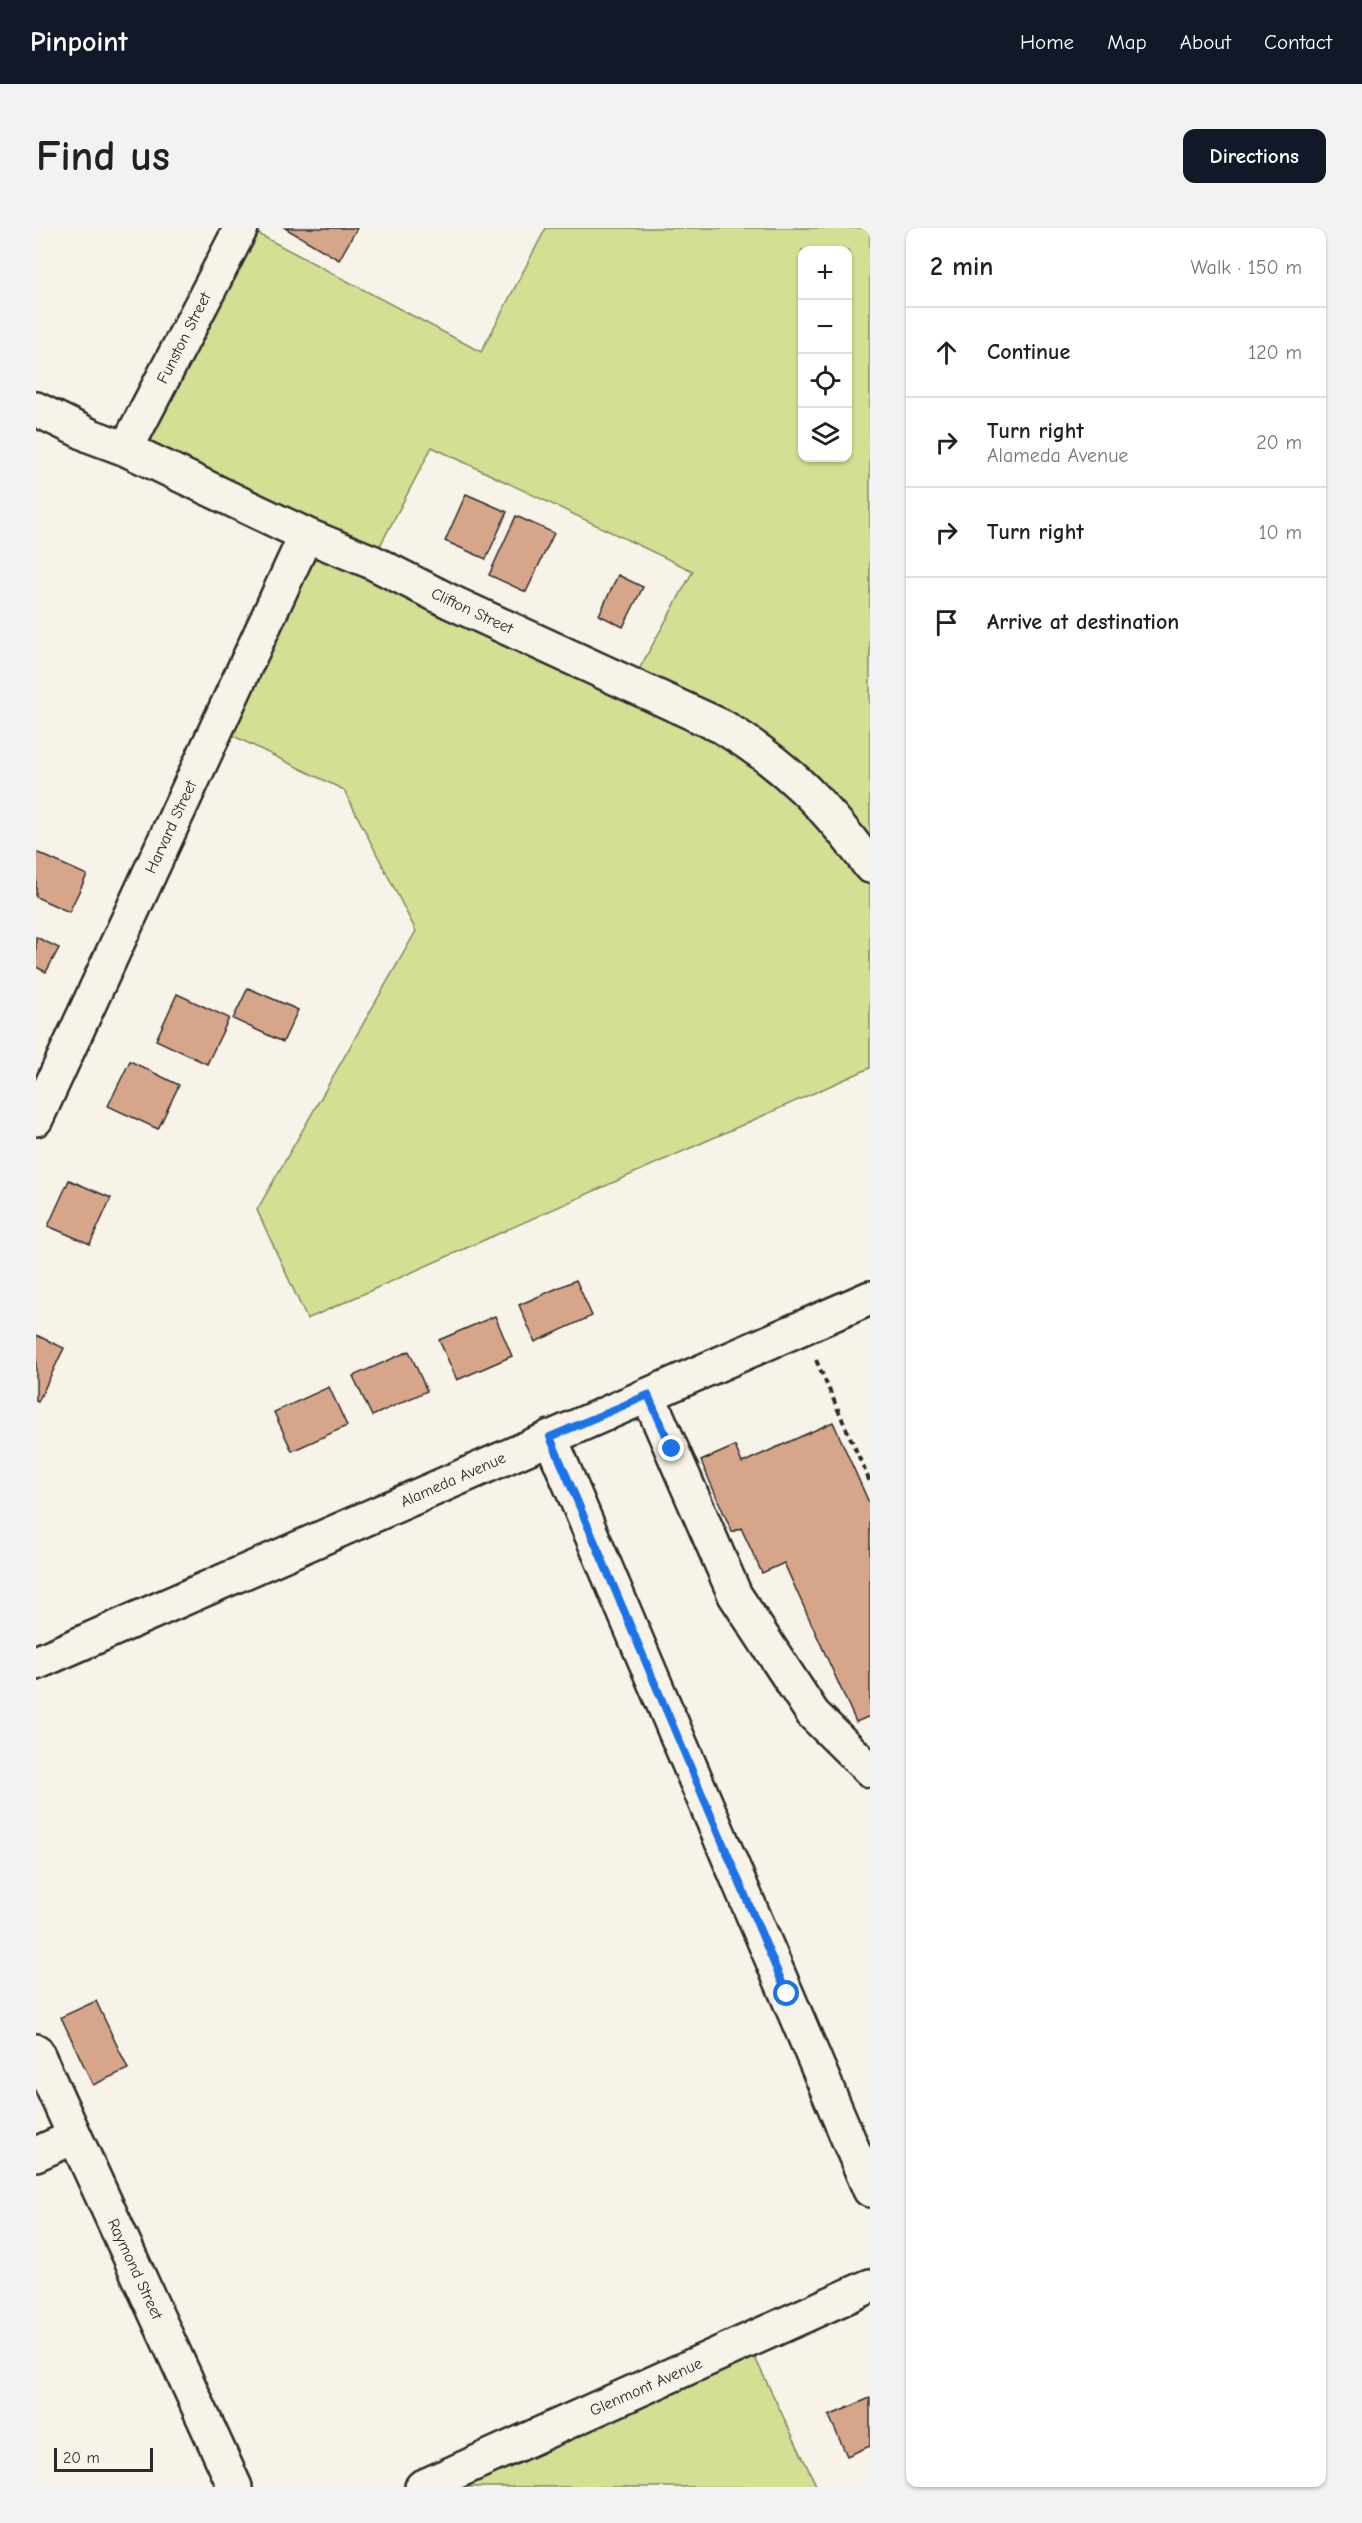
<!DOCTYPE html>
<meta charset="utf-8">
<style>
:root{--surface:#fff;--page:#f2f2f2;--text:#202124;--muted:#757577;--line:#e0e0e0;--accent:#111827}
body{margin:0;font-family:"Comic Neue",sans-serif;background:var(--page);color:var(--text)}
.controls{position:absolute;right:18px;top:18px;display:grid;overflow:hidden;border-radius:12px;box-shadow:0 2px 4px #0004}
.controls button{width:54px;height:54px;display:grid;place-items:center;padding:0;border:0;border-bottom:2px solid var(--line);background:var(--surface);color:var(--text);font:30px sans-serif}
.scale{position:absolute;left:18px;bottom:15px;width:99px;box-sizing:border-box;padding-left:6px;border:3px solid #2b2b2b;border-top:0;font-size:16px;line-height:21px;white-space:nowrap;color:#2b2b2b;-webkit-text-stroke:4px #f7f3e8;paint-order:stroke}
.stop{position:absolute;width:18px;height:18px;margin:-14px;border:4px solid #1a73e8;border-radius:50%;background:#fff}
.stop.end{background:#1a73e8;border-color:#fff;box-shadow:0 2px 6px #0008}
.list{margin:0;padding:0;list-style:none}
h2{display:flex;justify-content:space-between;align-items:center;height:78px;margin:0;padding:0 24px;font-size:26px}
h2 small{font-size:20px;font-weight:400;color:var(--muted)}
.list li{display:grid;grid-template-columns:39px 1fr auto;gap:18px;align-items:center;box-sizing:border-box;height:90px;padding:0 24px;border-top:2px solid var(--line)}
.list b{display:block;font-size:22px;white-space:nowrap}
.list p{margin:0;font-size:20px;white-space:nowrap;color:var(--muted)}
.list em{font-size:20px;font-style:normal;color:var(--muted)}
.icon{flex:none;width:33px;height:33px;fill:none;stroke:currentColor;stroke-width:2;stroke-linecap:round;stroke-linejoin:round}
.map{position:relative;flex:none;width:834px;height:2259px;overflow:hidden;border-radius:12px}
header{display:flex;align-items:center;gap:36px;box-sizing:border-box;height:84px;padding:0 30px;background:var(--accent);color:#fff}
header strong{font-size:28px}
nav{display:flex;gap:33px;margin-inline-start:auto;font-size:21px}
.intro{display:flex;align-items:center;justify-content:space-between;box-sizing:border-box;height:144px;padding:0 36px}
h1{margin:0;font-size:42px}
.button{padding:15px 27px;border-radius:12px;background:var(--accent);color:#fff;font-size:21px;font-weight:700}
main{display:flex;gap:36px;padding:0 36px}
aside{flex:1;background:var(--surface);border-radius:12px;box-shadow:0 2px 4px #0004}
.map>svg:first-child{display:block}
.green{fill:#d3df92;stroke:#7f855e;stroke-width:1.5;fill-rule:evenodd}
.building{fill:#d7a68a;stroke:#2b2b2b;stroke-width:1.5}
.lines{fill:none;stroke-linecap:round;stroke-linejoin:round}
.minor-casing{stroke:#2b2b2b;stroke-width:38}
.path{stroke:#2b2b2b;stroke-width:4;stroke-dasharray:6 4.5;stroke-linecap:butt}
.minor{stroke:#f7f3e8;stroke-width:33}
.route{stroke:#1a73e8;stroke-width:8}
.labels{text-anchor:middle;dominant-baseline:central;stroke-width:5;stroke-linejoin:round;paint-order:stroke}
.street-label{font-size:16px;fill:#2b2b2b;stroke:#f7f3e8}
</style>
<header>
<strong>Pinpoint</strong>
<nav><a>Home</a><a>Map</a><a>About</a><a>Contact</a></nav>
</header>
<div class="intro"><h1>Find us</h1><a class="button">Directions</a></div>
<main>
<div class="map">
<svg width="834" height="2259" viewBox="0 0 834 2259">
<rect width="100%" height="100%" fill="#f7f3e8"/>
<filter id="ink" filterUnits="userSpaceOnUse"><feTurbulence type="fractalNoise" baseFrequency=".0167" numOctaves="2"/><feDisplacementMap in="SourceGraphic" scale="12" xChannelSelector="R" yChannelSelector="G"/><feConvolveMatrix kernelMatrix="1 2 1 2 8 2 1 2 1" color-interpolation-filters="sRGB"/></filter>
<g filter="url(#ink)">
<!-- green -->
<path class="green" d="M211,0l234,124 65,-124h324v840l-563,251 -50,-109 159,-279 -72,-141 -127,-62 89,-193 -180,-86zM766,22h46v208h-46zM396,219l261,124 -62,113 -259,-123z
M711,2113l70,146h-395z"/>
<!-- building -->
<path class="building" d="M249,0h72l-18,32z
M430,266l41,18 -21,47 -41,-18z
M480,288l38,17 -28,59 -37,-17z
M582,347l25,12 -20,40 -24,-12z
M0,624l51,23 -18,37 -33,-15z
M0,709l23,11 -13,24 -10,-5z
M212,760l50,22 -15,32 -50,-23z
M141,766l52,24 -22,46 -51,-24z
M94,833l49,24 -21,44 -50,-23z
M33,952l42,18 -21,46 -42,-18z
M540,1052l16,36 -57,26 -16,-37z
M459,1088l17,40 -55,24 -18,-40z
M0,1107l28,13 -26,54 -2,-1z
M373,1123l18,40 -55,25 -19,-40z
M293,1159l18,39 -55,25 -18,-39z
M797,1194l37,83v211l-14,6 -72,-159 -22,10 -21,-45 -9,4 -31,-71 34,-15 7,17z
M60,1773l32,68 -35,16 -32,-68z
M834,2170v48l-23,10 -18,-40z"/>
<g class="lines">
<!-- minor casing -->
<g class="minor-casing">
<path id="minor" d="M0,181l55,27 35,13 180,86 66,27 79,40 272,125c63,38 104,80 147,139
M90,221l115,-221
M0,891l270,-584
M612,1167l87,200 78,119 57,56
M514,1209l320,753
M0,1435l834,-365
M0,1823l199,436
M0,1926l38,-17
M386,2259l448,-201"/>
</g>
<!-- path -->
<path class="path" d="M780,1132l54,122"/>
<!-- minor -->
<use href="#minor" class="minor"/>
</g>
</g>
<g class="lines" filter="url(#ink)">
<!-- route -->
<path class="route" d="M636,1221l-24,-54 -98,42 237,557"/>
</g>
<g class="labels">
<!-- street labels -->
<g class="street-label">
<text transform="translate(148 110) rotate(-63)">Funston Street</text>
<text transform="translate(436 383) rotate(25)">Clifton Street</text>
<text transform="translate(135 599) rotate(-65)">Harvard Street</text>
<text transform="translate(417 1252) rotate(-24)">Alameda Avenue</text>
<text transform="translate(99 2041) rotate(65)">Raymond Street</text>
<text transform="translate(610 2159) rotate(-24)">Glenmont Avenue</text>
</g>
</g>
</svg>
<div class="controls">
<button>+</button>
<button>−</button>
<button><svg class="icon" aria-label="locate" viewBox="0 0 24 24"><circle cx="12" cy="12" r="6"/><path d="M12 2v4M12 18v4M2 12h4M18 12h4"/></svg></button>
<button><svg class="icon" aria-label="layers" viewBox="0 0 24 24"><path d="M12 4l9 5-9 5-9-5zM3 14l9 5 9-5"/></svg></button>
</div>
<div class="scale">20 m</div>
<div class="stop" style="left:751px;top:1766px"></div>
<div class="stop end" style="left:636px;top:1221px"></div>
</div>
<aside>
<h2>2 min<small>Walk · 150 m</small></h2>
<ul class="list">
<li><svg class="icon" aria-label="ahead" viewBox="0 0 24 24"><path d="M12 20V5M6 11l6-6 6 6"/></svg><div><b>Continue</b></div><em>120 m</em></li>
<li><svg class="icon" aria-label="right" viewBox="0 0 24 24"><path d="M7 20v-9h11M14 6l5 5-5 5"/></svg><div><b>Turn right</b><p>Alameda Avenue</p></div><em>20 m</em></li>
<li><svg class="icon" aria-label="right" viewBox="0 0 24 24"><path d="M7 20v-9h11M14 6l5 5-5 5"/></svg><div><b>Turn right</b></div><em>10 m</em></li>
<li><svg class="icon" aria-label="arrive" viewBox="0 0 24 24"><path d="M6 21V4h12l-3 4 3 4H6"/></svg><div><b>Arrive at destination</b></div></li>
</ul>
</aside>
</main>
